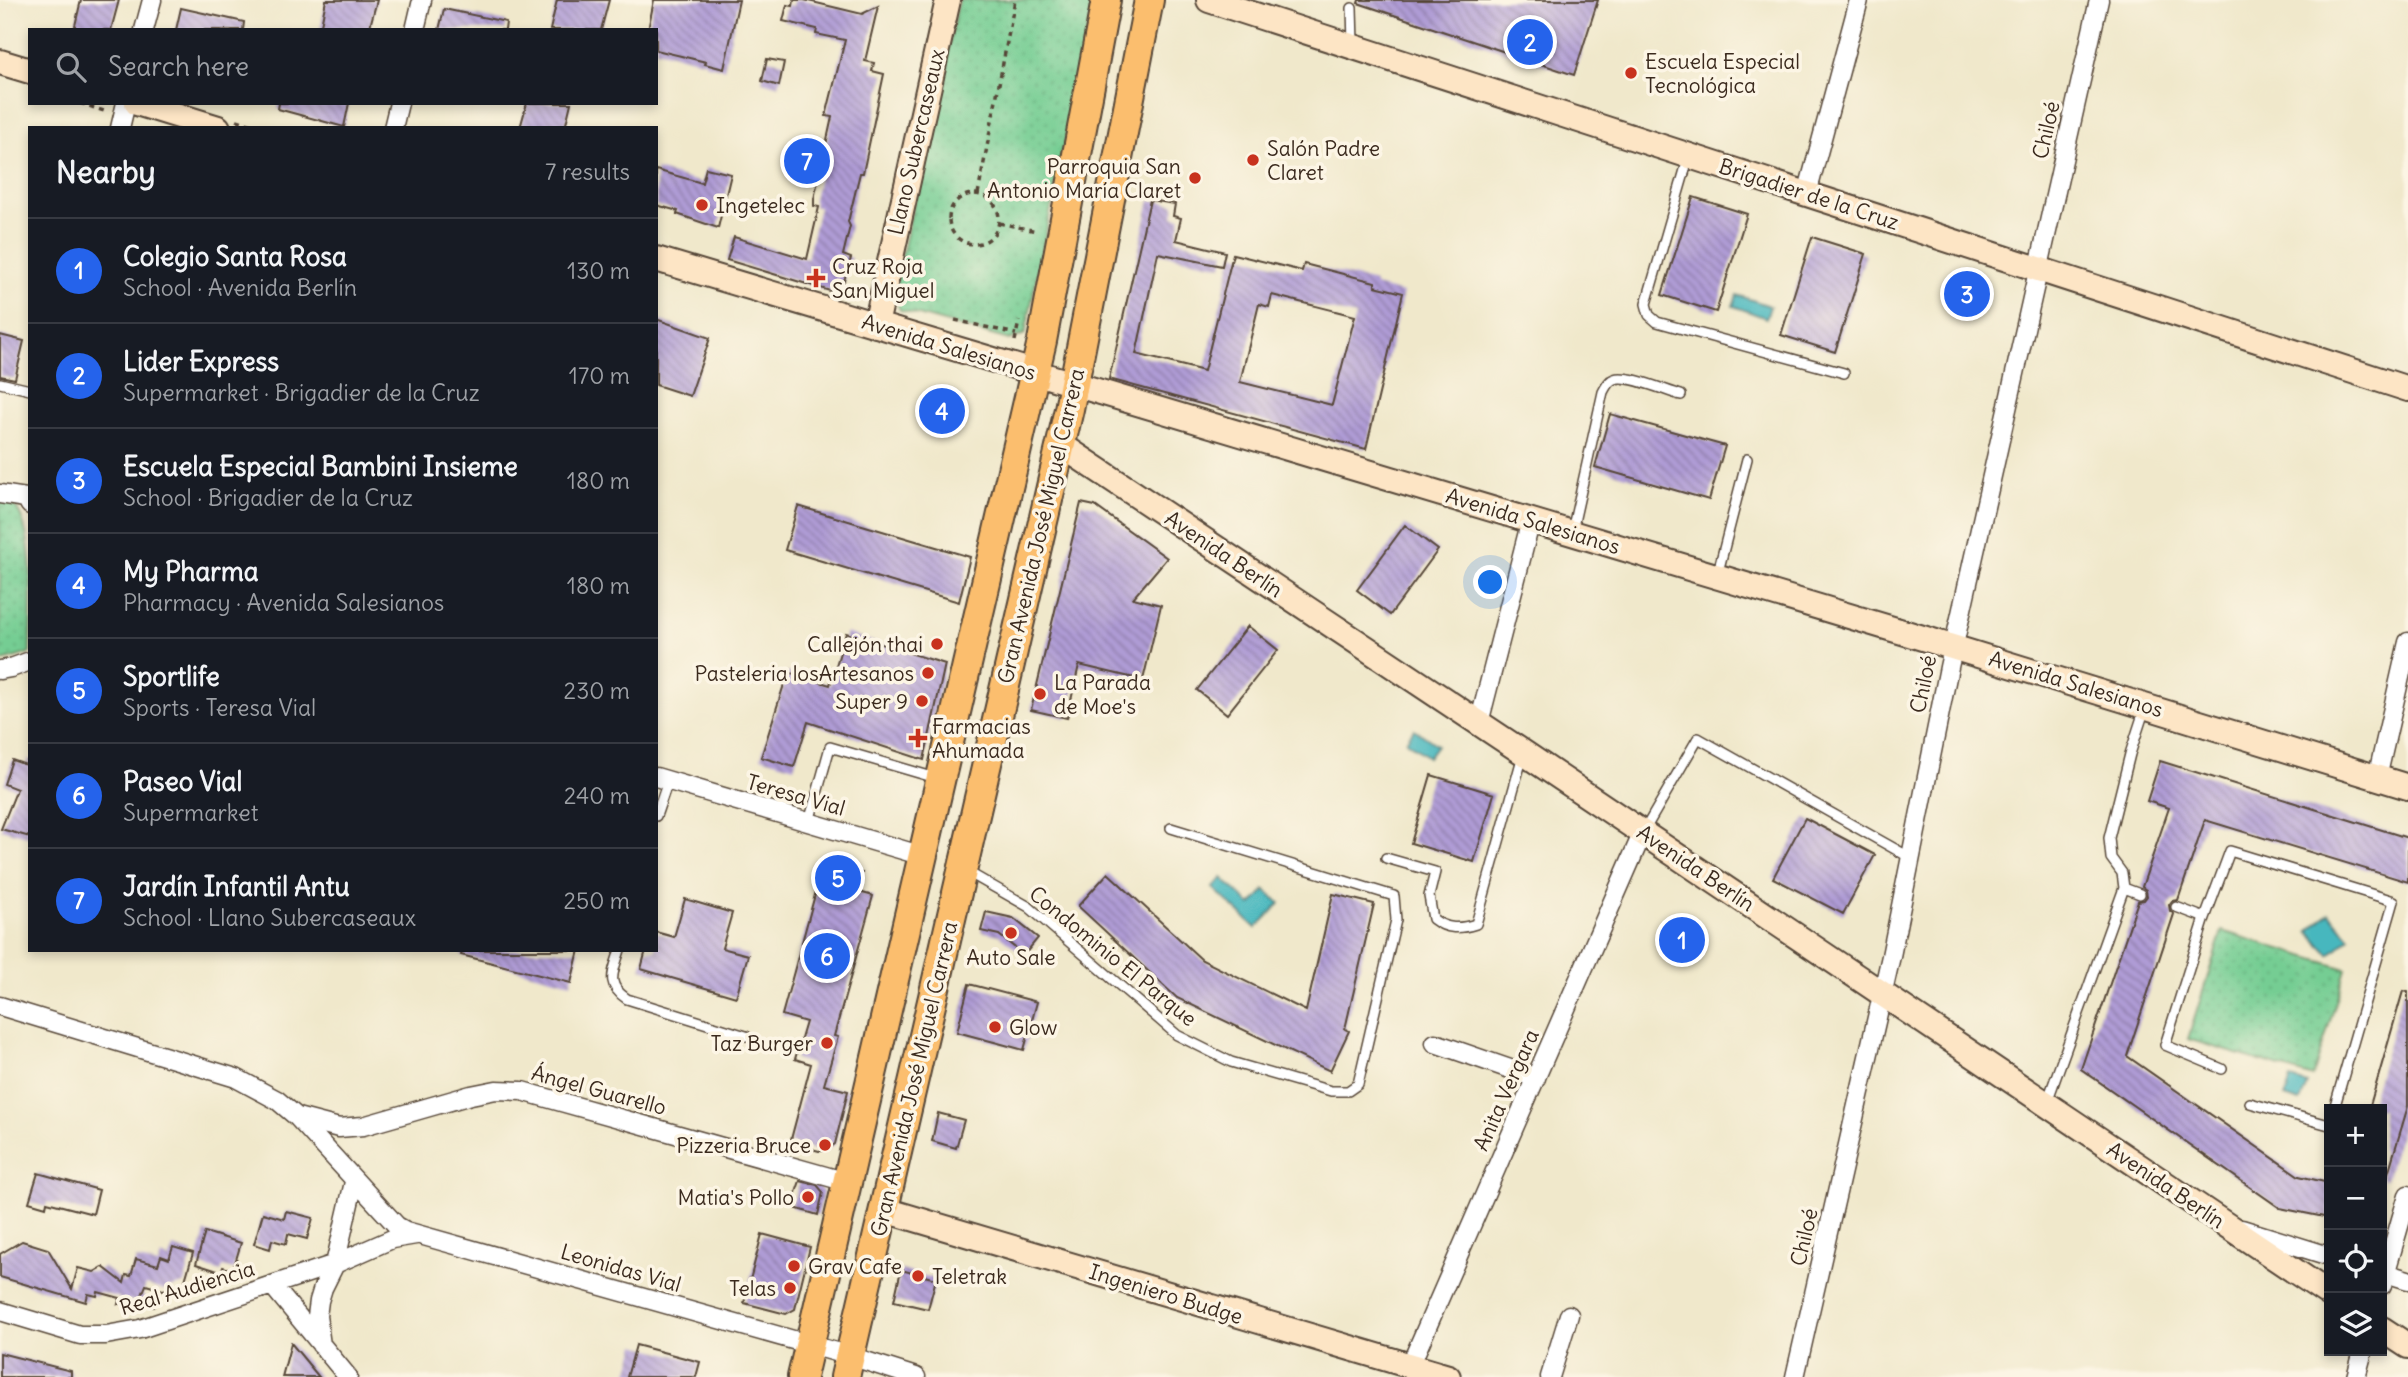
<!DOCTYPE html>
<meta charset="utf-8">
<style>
:root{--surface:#171b24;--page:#20242c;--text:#f1f3f6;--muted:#9ea1a6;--line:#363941;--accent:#2563eb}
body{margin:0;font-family:Delius,sans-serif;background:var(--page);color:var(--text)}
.controls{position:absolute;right:21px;bottom:21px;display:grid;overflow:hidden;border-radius:0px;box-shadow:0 4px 10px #0003}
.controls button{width:63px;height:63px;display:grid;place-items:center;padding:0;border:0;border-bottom:2px solid var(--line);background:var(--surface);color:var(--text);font:35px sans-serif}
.you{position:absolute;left:1491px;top:583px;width:24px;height:24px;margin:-18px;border:5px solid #fff;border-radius:50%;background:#1a73e8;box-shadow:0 0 0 10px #1a73e833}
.badge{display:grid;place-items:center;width:46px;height:46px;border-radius:50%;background:var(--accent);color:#fff;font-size:23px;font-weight:700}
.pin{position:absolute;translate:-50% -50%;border:4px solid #fff;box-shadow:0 2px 7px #0006}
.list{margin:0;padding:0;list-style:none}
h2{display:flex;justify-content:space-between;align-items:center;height:91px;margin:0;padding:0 28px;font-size:30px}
h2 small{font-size:23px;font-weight:400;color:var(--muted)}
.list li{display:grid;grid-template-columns:46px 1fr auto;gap:21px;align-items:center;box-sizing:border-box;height:105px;padding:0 28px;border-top:2px solid var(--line)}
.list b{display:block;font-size:26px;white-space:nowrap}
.list p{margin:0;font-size:23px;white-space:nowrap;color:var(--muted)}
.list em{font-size:23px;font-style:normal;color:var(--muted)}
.icon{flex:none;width:38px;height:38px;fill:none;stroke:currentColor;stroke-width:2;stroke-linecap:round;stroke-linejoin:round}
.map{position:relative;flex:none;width:2408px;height:1377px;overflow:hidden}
.search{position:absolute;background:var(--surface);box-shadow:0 4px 10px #0003;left:28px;top:28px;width:630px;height:77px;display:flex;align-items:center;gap:18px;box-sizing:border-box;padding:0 24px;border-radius:0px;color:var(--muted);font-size:26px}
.panel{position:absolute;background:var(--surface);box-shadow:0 4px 10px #0003;left:28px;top:126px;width:630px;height:826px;border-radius:0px}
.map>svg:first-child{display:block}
.park{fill:url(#park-dots);stroke:#587c58;stroke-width:2}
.water{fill:#47b7be;stroke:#41706e;stroke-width:2}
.building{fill:url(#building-back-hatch);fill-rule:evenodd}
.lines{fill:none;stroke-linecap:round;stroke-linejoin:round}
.lane-casing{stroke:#564638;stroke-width:12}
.street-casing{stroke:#564638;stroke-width:21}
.secondary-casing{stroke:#564638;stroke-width:28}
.primary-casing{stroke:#564638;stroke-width:32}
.path{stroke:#564638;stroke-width:3.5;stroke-dasharray:5 5;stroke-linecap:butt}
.lane{stroke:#fff;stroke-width:9}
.street{stroke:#fff;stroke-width:18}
.secondary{stroke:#fde5c5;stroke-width:24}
.primary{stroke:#fbbe6e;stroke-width:28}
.poi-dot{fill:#c8321e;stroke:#fcf5e5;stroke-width:2.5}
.labels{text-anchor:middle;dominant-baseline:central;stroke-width:7;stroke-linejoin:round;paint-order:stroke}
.poi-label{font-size:21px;fill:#3b2a1e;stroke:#fcf5e5;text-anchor:start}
.street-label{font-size:21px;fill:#3b2a1e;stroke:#fcf5e5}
</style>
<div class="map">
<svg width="2408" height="1377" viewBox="0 0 2408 1377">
<defs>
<pattern id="park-dots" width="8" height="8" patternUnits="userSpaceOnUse" patternTransform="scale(1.75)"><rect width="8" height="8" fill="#75cd93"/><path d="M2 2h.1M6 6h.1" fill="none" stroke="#66b07e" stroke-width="1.8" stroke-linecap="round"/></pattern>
<pattern id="building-back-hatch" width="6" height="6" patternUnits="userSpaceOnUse" patternTransform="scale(1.75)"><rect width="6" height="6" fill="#af9bd5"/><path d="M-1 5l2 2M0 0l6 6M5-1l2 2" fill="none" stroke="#907fac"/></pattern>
</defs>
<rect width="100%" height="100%" fill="#fcf5e5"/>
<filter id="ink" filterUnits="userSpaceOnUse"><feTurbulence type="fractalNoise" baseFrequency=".0143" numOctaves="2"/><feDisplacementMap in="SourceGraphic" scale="14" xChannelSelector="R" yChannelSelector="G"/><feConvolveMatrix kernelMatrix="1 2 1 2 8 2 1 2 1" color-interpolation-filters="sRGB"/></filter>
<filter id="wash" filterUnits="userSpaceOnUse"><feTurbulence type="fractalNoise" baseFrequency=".00686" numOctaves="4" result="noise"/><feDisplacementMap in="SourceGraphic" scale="28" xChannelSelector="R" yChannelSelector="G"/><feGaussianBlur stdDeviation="1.57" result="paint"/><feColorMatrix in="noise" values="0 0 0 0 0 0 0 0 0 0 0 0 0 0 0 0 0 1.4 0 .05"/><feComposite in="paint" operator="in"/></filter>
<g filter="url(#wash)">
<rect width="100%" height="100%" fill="#f0e8cb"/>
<!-- park -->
<path class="park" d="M959,0h135l-69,334 -16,6 -109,-30 -7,-15z
M0,497c5,2 10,4 14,8 24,28 16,111 16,148l-30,9z
M2222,931l124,38 -33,108 -125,-38z"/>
<!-- water -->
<path class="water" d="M1737,295l33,11 -4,12 -33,-12z
M1414,729l23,16 -9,12 -22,-16z
M1222,878l29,27 14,-15 15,13 -24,25 -43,-40z
M2329,913l21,24 -21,18 -20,-24z
M2291,1079l16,5 -7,18 -15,-5z"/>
<g id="blocks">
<!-- building -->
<path class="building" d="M81,0h38l-8,30h-37z
M326,0h51l-8,30h-49z
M557,0h52l-8,30h-51z
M654,0h85l-15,69 -19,-5 1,-2 -50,-12v-20h-8z
M794,0h10l58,14 16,-8 -13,55 9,2 -2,8 12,3 -21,99h-3l-12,49 2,4 -7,29 8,3 -11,36 -113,-34 7,-23 73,22 12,-52 -5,-1v-7l18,-82 -6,-1 19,-76 -29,-6 1,-5 -34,-8 4,-16 6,1z
M1359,0h239l-24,75 -216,-72z
M181,8l63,14 -1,8h-67z
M444,9l62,13 -1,8h-66z
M767,59l17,3 -5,24 -17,-5z
M279,103h70l-5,24 -66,-18z
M527,103h44l-6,25h-45z
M706,168l25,6 -13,54 -41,-14 1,-3 -22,-6v-35l46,13z
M1693,197l54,17 -31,98 -54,-17z
M1150,200l25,4 -2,12 8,2 -5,22 49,12 -3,14 -64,-13 -22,101 68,17 29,-117 69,17 2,-7 71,18v4l28,7 -37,156 -257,-70zM1272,295l83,21 -23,89 -92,-23 19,-78 10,3z
M1812,237l54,17 -31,98 -54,-17z
M656,319l54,19 -20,58 -34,-11z
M0,335l24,6 -9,38 -15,-3z
M1610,414l115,32 -16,54 -114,-33z
M1081,503l14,3 72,52 -34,40 28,7 -18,75 -64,-15 -12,53 -36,-8z
M798,506l172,51 -11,45 -174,-52z
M1405,525l33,25 -48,65 -33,-25z
M1248,626l30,24 -51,64 -30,-24z
M846,633l99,31 -21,96 -116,-38 -14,45 -33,-10 27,-85 42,13z
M28,759h2v78l-29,-8 16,-40 -13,-5 8,-24 14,5z
M2160,761l248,77v44l-203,-62 -27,80 -6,1 -3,4 1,6 4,3 -47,142 172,120 30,7v35l-49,-10 -199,-139 57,-168 6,-1 3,-4 -1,-6 -4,-3 27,-79 -22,-7z
M1431,775l63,19 -20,68 -63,-19z
M1805,818l70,37 -32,59 -70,-36z
M824,862l38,11 -6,18 17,5 -39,140 4,1 -14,48 24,6 -13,53 -9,7h-7l-29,-8 21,-79 -16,-5 11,-37 -24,-7z
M1108,873l94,87 104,51 27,-117 41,10 -29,125 4,2 -19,40 -153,-73 -99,-92z
M685,899l47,14 -10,35 26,7 -12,42 -95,-28 5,-19h10v-18l18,5z
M986,912l27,6 25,20 -14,17 -25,-20 -18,-4z
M462,950h117l-8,33 -110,-28z
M969,984l68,18 -13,48 -67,-18z
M2403,991l5,1v114l-22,74 -4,-1v-70h-13z
M938,1113l26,7 -8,28 -24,-7z
M38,1173l61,17 -6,24 -46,-12 -1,5 -17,-5z
M800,1181l17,4 6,7 -5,23 -27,-8z
M286,1211l27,7 -6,21 -19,-5 -2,10 -14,-4 -2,9 -16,-5 9,-31 21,6z
M205,1232l36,11 -8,27 -10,-3 -2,5 -25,-8z
M762,1234l48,13 -15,62 -9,5 -42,-11z
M22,1241l26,8 24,40 6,-21 16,4 9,-5 21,16 2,-8 5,1 5,-17 22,6 3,-9 8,3 4,-12 20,6 -9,31 -21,6 -17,-5 -4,10 13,12 -26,-7 -11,4 2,-6 -22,-6 -1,4 -9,-2 -2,8 -86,-25v-23z
M901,1270l35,9 -8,30 -34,-8z
M291,1343l28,34h-37z
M636,1345l64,17 -4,15h-69z
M0,1353l71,18v6h-71z"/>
</g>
</g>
<g filter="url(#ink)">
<use href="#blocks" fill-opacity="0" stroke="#564638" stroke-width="2"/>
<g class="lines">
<!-- lane casing -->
<g class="lane-casing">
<path id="lane" d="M1352,8l1,36
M1689,156l-43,148 3,11 8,7 187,51
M0,383l30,7
M1572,531l31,-139c3,-5 5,-11 11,-13 14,-5 52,12 67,16
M1717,576l30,-117
M656,816l12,-35
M809,822l21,-75 106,31
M1644,831l54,-93 213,120
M1386,858l49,14 -6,24 4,23c14,11 27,10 43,5l47,-169
M966,871l63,36 148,128 54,27 100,29h17l10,-7 38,-164 -2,-24 -223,-68
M2124,888l16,6
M2176,907l29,11 25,-67 164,50 -60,208
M2205,918l-40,127 57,24
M620,950c-7,23 -15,34 7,49l119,37
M2047,1102l77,-214 -2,-15 -11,-15 -2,-20 21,-84 15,-46
M2250,1103l79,22"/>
</g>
<!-- street casing -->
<g class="street-casing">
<path id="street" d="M144,30l8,-30
M415,30l7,-30
M120,128l6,-25
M393,128l6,-25
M1807,194l52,-194
M0,494l26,4 4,7
M0,670l11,-2 19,-7
M1479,723l52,-203
M656,777l267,79
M2377,778l31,-136
M0,1006l236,72 41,22 20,17 100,109 9,5 444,125 66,21
M1435,1043l101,35
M297,1117l42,11 24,-2 108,-31 25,-5 26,1 325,91
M2242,1229l87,27
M2382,1272l26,8
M272,1285l76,92
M2382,1285l26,-90
M0,1311l80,24h26l34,-6 195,-65 57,-25 24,-4
M321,1345l-4,-29 2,-15 4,-13 12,-24 19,-82
M1410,1366l233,-534
M1550,1377l19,-62
M1795,1377l96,-421 58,-289 150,-667
M2356,1377l7,-26"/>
</g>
<!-- secondary casing -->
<g class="secondary-casing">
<path id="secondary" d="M1209,0l1199,389
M0,62l30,9
M137,103l81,25
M656,259l1270,380 482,148
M876,325l72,-325
M1061,445l463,308 805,541
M885,1210l563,167
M2382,1329l26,17"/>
</g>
<!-- primary casing -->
<g class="primary-casing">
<path id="primary" d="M802,1377l240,-1036 64,-341
M845,1377l224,-968 80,-409"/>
</g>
<!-- path -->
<path class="path" d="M80,103l24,8
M237,120l25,8
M978,194l37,-194
M949 219a25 25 0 1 1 50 0a25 25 0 1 1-50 0Z
M999,223l38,8
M955,320l61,14
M1015,341l4,-20"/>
<!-- lane -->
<use href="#lane" class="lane"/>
<!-- street -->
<use href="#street" class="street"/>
<!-- secondary -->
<use href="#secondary" class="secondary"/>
<!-- primary -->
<use href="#primary" class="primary"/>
</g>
</g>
<!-- markers -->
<g class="poi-dot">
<circle cx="1631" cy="73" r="7"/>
<circle cx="1253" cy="160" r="7"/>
<circle cx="1195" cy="178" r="7"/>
<circle cx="702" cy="205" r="7"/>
<path d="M812.5 267.5h7v7h7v7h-7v7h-7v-7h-7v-7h7z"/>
<circle cx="937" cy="644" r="7"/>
<circle cx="928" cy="673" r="7"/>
<circle cx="1040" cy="694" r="7"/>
<circle cx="922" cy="701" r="7"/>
<path d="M914.5 727.5h7v7h7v7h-7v7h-7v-7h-7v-7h7z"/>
<circle cx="1011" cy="933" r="7"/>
<circle cx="995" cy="1027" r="7"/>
<circle cx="827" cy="1043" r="7"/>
<circle cx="825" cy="1145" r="7"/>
<circle cx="808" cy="1197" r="7"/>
<circle cx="794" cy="1266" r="7"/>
<circle cx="918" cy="1276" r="7"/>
<circle cx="790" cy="1288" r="7"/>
</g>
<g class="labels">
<!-- poi labels -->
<g class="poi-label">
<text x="1645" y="61">Escuela Especial<tspan x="1645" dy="24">Tecnológica</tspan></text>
<text x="1267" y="148">Salón Padre<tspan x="1267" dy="24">Claret</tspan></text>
<text x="1181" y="166" text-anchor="end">Parroquia San<tspan x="1181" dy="24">Antonio María Claret</tspan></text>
<text x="716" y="205">Ingetelec</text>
<text x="832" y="266">Cruz Roja<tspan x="832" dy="24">San Miguel</tspan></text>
<text x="923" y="644" text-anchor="end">Callejón thai</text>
<text x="914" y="673" text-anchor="end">Pasteleria losArtesanos</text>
<text x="1054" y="682">La Parada<tspan x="1054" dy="24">de Moe's</tspan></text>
<text x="908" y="701" text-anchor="end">Super 9</text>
<text x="932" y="726">Farmacias<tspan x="932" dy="24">Ahumada</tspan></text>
<text x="1011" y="957" text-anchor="middle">Auto Sale</text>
<text x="1009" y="1027">Glow</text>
<text x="813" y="1043" text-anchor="end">Taz Burger</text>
<text x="811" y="1145" text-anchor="end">Pizzeria Bruce</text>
<text x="794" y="1197" text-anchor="end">Matia's Pollo</text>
<text x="808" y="1266">Grav Cafe</text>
<text x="932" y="1276">Teletrak</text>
<text x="776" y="1288" text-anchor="end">Telas</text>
</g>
<!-- street labels -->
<g class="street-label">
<text transform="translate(2046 130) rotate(-77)">Chiloé</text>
<text transform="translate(916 142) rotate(-77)">Llano Subercaseaux</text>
<text transform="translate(1809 194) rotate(18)">Brigadier de la Cruz</text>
<text transform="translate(949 347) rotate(17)">Avenida Salesianos</text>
<text transform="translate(1533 521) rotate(17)">Avenida Salesianos</text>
<text transform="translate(1041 526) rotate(-77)">Gran Avenida José Miguel Carrera</text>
<text transform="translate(1224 554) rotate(34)">Avenida Berlín</text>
<text transform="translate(1923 684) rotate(-78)">Chiloé</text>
<text transform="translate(2076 684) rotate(17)">Avenida Salesianos</text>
<text transform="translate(796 795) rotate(16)">Teresa Vial</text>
<text transform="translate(1696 868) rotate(34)">Avenida Berlín</text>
<text transform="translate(1113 956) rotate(39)">Condominio El Parque</text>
<text transform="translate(914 1079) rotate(-77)">Gran Avenida José Miguel Carrera</text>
<text transform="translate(599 1090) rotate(15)">Ángel Guarello</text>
<text transform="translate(1506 1090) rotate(-66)">Anita Vergara</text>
<text transform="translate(2166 1185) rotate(34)">Avenida Berlín</text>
<text transform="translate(1804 1237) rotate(-77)">Chiloé</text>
<text transform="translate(621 1268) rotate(16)">Leonidas Vial</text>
<text transform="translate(187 1288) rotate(-17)">Real Audiencia</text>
<text transform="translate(1166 1294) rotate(17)">Ingeniero Budge</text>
</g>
</g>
</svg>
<div class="controls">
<button>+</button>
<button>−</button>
<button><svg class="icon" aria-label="locate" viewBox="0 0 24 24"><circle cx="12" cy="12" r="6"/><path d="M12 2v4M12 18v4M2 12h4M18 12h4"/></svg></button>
<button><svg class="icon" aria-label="layers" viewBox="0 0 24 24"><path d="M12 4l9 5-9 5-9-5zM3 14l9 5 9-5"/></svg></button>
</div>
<div class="you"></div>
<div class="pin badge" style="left:1682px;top:940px">1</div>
<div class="pin badge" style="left:1530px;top:42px">2</div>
<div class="pin badge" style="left:1967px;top:294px">3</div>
<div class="pin badge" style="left:942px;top:411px">4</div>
<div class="pin badge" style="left:838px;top:878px">5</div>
<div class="pin badge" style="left:827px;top:956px">6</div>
<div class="pin badge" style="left:807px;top:161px">7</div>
<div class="search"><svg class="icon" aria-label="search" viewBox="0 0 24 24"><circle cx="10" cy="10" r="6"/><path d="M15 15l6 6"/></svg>Search here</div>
<section class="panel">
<h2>Nearby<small>7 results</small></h2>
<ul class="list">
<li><span class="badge">1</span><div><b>Colegio Santa Rosa</b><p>School · Avenida Berlín</p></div><em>130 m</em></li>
<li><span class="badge">2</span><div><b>Lider Express</b><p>Supermarket · Brigadier de la Cruz</p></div><em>170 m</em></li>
<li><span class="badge">3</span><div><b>Escuela Especial Bambini Insieme</b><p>School · Brigadier de la Cruz</p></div><em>180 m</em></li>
<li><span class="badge">4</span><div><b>My Pharma</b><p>Pharmacy · Avenida Salesianos</p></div><em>180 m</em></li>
<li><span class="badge">5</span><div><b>Sportlife</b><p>Sports · Teresa Vial</p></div><em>230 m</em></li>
<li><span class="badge">6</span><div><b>Paseo Vial</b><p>Supermarket</p></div><em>240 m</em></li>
<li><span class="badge">7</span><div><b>Jardín Infantil Antu</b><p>School · Llano Subercaseaux</p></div><em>250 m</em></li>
</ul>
</section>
</div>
